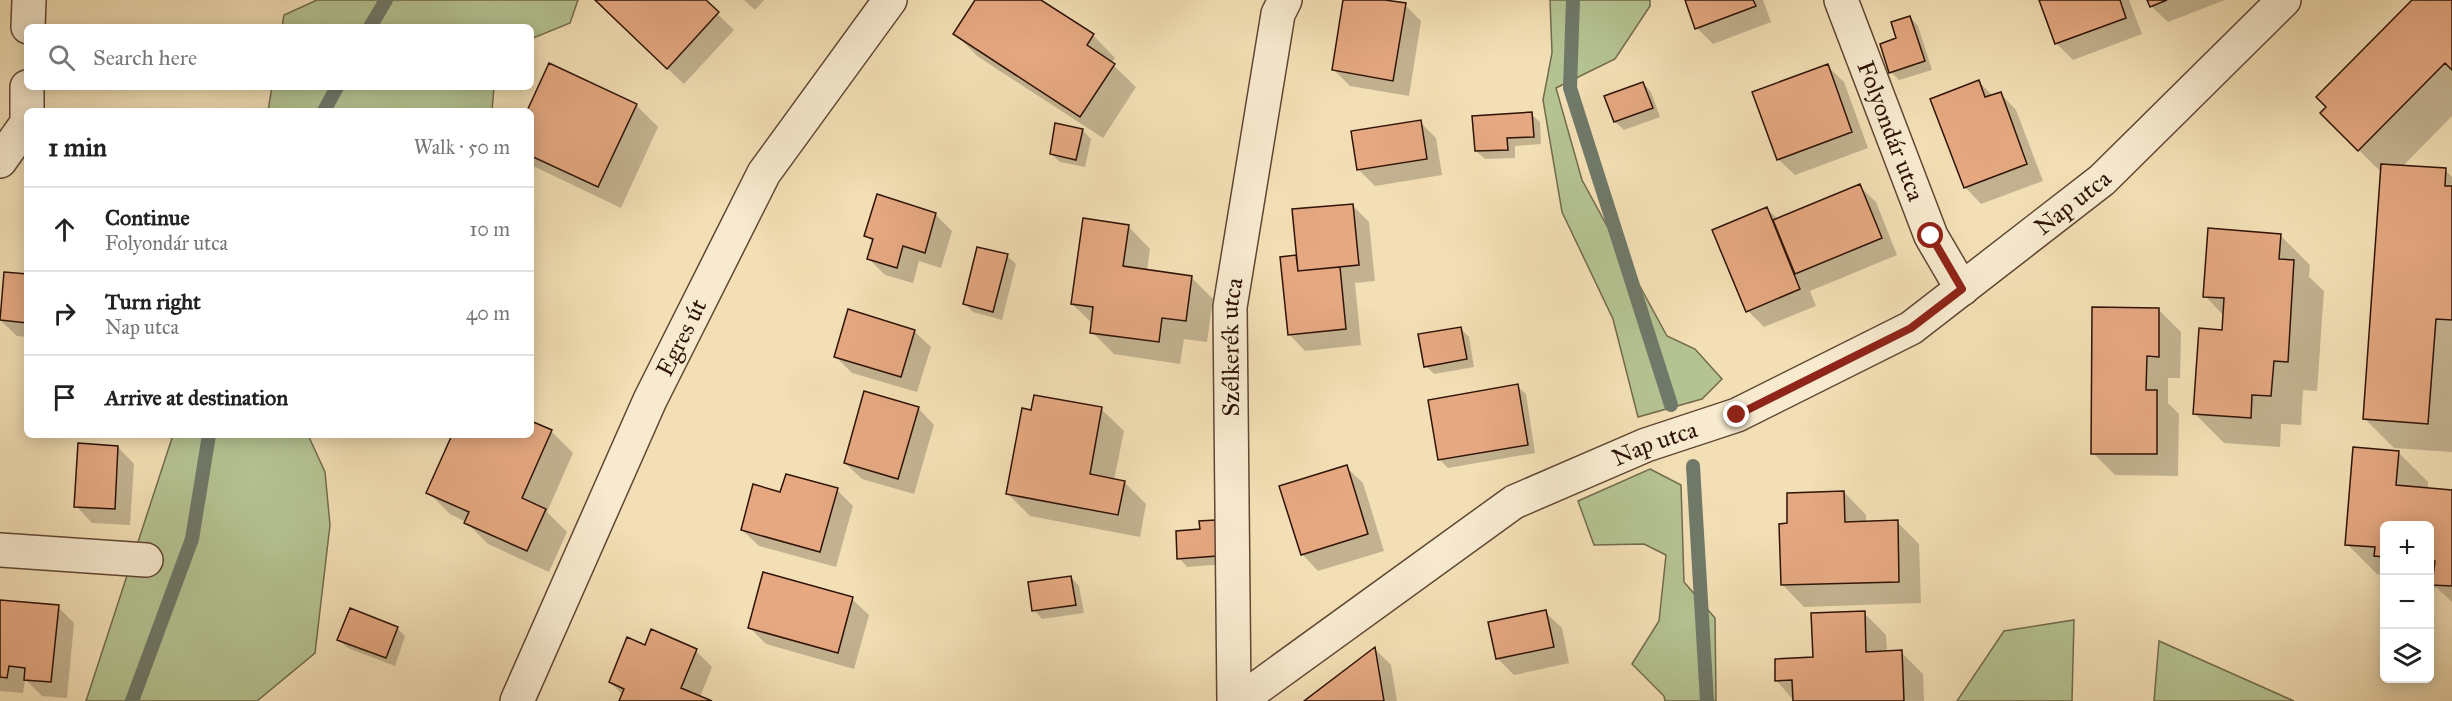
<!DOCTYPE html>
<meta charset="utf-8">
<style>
:root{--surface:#fff;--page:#f2f2f2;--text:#222;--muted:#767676;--line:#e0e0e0}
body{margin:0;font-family:"IM FELL Great Primer",serif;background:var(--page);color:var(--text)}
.controls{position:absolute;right:18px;bottom:18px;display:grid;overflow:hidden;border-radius:9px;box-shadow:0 3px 15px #0003}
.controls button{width:54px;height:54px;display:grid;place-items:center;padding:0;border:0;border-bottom:2px solid var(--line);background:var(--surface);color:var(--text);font:30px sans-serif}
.stop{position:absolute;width:18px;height:18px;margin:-14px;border:4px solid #8f2418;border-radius:50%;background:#fff}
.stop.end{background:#8f2418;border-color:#fff;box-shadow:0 2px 6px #0008}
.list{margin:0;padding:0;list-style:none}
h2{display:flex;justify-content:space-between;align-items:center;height:78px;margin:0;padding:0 24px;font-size:26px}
h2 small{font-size:20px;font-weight:400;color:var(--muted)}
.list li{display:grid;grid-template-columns:39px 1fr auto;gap:18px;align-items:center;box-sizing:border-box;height:84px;padding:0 24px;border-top:2px solid var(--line)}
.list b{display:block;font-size:22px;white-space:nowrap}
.list p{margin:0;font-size:20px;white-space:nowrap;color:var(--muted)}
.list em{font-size:20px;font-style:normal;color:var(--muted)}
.icon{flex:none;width:33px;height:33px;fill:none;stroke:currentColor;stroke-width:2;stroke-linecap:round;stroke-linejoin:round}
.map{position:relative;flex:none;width:2452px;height:701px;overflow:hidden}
.search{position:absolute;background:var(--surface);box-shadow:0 3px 15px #0003;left:24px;top:24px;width:510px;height:66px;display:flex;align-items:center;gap:15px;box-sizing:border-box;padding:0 21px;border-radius:9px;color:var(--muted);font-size:22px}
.panel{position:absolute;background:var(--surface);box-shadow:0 3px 15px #0003;left:24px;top:108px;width:510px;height:330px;border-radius:9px}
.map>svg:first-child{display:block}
.green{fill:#b5c392;stroke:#726b4c;stroke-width:1.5}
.shadow{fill:#0003}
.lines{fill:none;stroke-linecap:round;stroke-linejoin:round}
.stream{stroke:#707969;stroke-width:14}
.building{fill:#e5a881;stroke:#2f1306;stroke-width:1.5}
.street-casing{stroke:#604632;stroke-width:36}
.street{stroke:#f7eacf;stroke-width:33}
.route{stroke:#8f2418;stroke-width:8}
.labels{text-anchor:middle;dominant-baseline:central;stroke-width:6;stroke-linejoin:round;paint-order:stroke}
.street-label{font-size:24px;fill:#2f1306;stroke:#f7eacf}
</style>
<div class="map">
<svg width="2452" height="701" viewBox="0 0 2452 701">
<rect width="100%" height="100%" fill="#f3dfb5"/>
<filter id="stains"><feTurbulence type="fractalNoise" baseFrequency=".00333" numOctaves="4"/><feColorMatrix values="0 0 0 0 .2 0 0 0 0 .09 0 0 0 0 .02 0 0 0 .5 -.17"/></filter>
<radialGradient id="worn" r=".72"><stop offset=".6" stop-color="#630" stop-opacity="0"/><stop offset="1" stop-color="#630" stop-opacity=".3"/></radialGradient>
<!-- green -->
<path class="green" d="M317,0h261l-8,23 -39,16v-12h-249l2,-12z
M1550,0h100v6l-35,53 -59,29 26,92 85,156 28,13 27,30 -20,20 -64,18 -25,-98 -51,-107 -19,-112 9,-47z
M272,87h222l-2,24h-224z
M173,435h135l17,37 5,53 -15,128 -58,48h-171z
M1650,469l31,16 3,97 31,36 1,83h-51l-1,-5 -32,-32 27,-43 7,-66 -22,-11 -50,1 -16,-44z
M2074,620l-2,81h-115l47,-70z
M2159,641l135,60h-140z"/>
<!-- shadow -->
<path class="shadow" d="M597,0h106l31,30 -50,54 -72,-67z
M744,0h20l-9,10z
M977,0h62l54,35 22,23 -4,5 25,24 -33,51 -126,-82 -22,-23z
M1345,0h31l29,5 16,16 -12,75 -59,-10 -16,-16z
M1686,0h77l8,22 -58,22 -16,-16z
M2041,0h88l13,34 -69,26 -17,-17z
M2149,0h76l-57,22 -17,-16z
M2414,0h38v116l-50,51 43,3 7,7v275l-58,-4 -30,-30 18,-245 -60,-60z
M1910,17l8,9 14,44 -33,10 -8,-8 7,-33z
M1827,66l17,16 24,66 -73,27 -17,-16z
M1979,82l14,14 7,-3 16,17 27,71 -62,23 -16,-17z
M1643,83l8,9 9,25 -36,13 -9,-8 -9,-25z
M636,105l22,22 -37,81 -90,-43v-54h-2z
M1531,114l9,8 1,22 -26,2v12l-30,1 -9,-8z
M1420,122l16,16 6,37 -67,11 -17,-17z
M1082,130l9,9 -6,28 -25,-5 -9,-8z
M1859,186l17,16 21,53 -87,36 6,15 -52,21 -16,-16 19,-102 11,10z
M1352,205l17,17 6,59 -20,2 6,62 -56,6 -16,-17 -7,-76 16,-1z
M936,215l16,16 -11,37 -22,-7 -6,22 -28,-8 -17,-17 6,-15 -8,-8z
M1128,226l22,23 -3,22 44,6 22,22 -6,43 -23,-3 -4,25 -66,-10 -22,-22 1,-8 -21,-20z
M2280,235l30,30 -1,12 15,14 -7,100 -14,-1 -2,35 -20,-1 -1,23 -56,-4 -30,-30 29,-82 1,-15 -19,-20z
M1007,256l9,8 -14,56 -29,-8 -8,-8z
M27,276v61l-10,-1 -17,-16z
M2158,309l23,23 -1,46h-12v25l11,11 -1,62 -63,-1 -22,-22z
M1460,328l9,9 5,30 -40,7 -8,-8z
M914,331l17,16 -14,45 -65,-19 -17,-17z
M1517,386l9,8 9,59 -87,15 -8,-8 -11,-59z
M918,408l16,17 -20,69 -52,-15 -17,-16z
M1101,409l23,22 -10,49 10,2 22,22 -6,33 -110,-21 -22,-22z
M531,422l20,9 22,22 -26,59 20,20 -18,40 -61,-28 -22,-22 -16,-8 -22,-22 25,-57h78z
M118,447l16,17 -4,61 -38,-2 -16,-17z
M2398,452l30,30v7l24,2v111l-15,-14 -7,-1v-61h-46v49l-7,-1 -30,-30z
M1346,467l17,16 21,68 -66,20 -16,-17z
M837,490l16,16 -17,61 -77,-21 -17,-16 39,-36z
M1844,492l22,23v8l31,-1 22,22 2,59 -117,4 -22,-23 7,-59z
M1215,522l8,8 2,34 -38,3 -8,-9z
M1071,577l8,9 5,27 -42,6 -8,-9z
M852,599l17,16 -15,54 -88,-25 -17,-17z
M0,601l58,6 16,16 -7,75 -25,-2 -14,-14 -3,-1 -2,12 -23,-2z
M1545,612l17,16 7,35 -55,12 -17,-17z
M1864,613l22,22 1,17h14l22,22 1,27h-130l-17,-20 37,-22z
M397,628l8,8 -10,30 -47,-18 -9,-8z
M645,647l51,4 16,16 -12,30 8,4h-87l2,-6 -13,-13z
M1375,649l16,16 6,36h-91z"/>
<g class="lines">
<!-- stream -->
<path class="stream" d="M1573,0l-3,88 101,317
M370,27l16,-27
M324,111l13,-24
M1693,466l14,235
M132,701l60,-162 17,-104"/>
</g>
<!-- building -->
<path class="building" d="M595,0h111l13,12 -52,57z
M975,0h66l53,34 -7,11 28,19 -35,53 -127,-83z
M1343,0h42l21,3 -13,78 -61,-11z
M1685,0h68l3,6 -61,23z
M2039,0h81l6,18 -71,26z
M2147,0h20l-17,7z
M2412,0h40v70l-7,-7 -87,88 -38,-38 6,-6 -10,-10z
M1910,16l15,45 -36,12 -9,-29 16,-6 -5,-16z
M549,63l88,41 -39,83 -67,-31v-45h-4z
M1828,64l24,68 -75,28 -25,-68z
M1979,80l6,17 16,-5 26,72 -63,24 -34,-89z
M1643,82l10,26 -39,14 -10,-26z
M1532,112l2,25 -27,1 1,12 -33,1 -3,-35z
M1421,120l6,39 -70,11 -6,-39z
M1055,123l28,6 -7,31 -26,-6z
M2381,164l65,4 -1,18h7v134l-16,-1 -8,105 -65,-5z
M1860,184l22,54 -87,36 -22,-54z
M877,194l59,19 -11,40 -22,-7 -6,22 -30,-9 6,-20 -9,-3z
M1353,204l6,61 -61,6 -6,-62z
M1767,207l33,82 -54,23 -34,-82z
M1083,218l46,7 -6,41 69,10 -6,45 -24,-3 -3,24 -69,-9 3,-26 -22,-3z
M2208,228l73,6 -2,25 15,1 -6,102 -14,-1 -3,35 -19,-1 -1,23 -58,-4 6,-86 23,2 2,-32 -21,-1z
M977,247l31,7 -15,58 -30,-8z
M1296,255l2,16 42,-4 6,62 -58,6 -8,-78z
M4,272l23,2v49l-27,-3z
M2092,307l67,1v49l-12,-1 -1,34h11v64h-66z
M848,309l67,21 -14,47 -67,-20z
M1461,327l6,32 -43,8 -6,-33z
M1518,384l10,61 -90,15 -10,-60z
M864,391l55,16 -21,72 -54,-16z
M1034,395l68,12 -12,67 35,7 -7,34 -112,-21 16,-86 9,2z
M531,421l21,9 -30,68 24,11 -19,42 -63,-28 5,-11 -43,-19 26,-58h79z
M78,443l40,3 -3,63 -41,-2z
M2353,447l46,4 -3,34 56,5v96l-20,-1 3,-24 -5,-1v-34h-46v31l-10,-1 1,-9 -30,-2z
M1347,465l21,69 -67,21 -22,-69z
M786,474l52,14 -18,64 -79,-22 12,-46 27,8z
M1844,491l1,31 53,-2 1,62 -118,3 -2,-61 8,-1v-30z
M1215,520l2,36 -40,3 -1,-28 24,-2 -1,-8z
M763,572l90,25 -15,56 -90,-25z
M1071,576l5,29 -44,6 -4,-29z
M0,600l59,5 -8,77 -27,-2 1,-12 -16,-2 -2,12 -7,-1z
M350,608l48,19 -12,31 -49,-18z
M1546,610l8,37 -58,12 -8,-37z
M1865,611l1,41 36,-2 2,51h-111l-1,-21 -17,1v-22l38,-2 -2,-44z
M651,629l46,20 -16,39 31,13h-93l5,-12 -15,-7 18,-45 18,8z
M1375,647l9,54h-80z"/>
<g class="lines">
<!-- street casing -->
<g class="street-casing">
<g id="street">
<path id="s1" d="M1841,0l90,236 31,53"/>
<path d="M28,27l1,-27"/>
<path d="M0,161l27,-38v-36"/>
<path d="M0,550l146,10"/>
<path id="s2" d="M517,701l133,-301 114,-227 126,-173"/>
<path id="s3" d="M1234,701l-4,-394 48,-293 7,-14"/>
<path id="s4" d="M1239,701l275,-199 132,-57 91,-30 174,-87 191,-148 182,-180"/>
</g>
</g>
<!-- street -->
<use href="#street" class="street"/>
</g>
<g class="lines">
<!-- route -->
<path class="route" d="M1737,415l174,-87 51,-39 -31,-53"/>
</g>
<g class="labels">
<!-- street labels -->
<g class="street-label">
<text stroke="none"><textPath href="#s1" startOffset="140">Folyondár utca</textPath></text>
<text stroke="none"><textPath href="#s4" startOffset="978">Nap utca</textPath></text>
<text stroke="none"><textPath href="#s2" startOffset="399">Egres út</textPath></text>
<text stroke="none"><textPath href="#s3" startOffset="354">Szélkerék utca</textPath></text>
<text stroke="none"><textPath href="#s4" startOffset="492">Nap utca</textPath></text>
</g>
</g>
<rect width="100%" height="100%" filter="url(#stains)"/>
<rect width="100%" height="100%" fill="url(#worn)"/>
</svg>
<div class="controls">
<button>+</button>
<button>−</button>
<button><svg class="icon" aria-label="layers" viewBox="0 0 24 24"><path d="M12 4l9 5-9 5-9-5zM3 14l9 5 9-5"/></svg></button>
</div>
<div class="stop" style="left:1931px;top:236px"></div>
<div class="stop end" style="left:1737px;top:415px"></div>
<div class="search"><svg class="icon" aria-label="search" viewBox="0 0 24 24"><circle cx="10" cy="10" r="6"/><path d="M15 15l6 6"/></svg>Search here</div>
<section class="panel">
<h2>1 min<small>Walk · 50 m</small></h2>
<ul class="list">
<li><svg class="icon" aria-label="ahead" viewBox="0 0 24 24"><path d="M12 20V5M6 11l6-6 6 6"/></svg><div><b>Continue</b><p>Folyondár utca</p></div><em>10 m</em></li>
<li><svg class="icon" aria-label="right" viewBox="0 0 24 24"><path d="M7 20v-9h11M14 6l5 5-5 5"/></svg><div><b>Turn right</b><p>Nap utca</p></div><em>40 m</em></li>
<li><svg class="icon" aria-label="arrive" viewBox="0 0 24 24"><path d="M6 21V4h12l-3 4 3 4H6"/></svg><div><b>Arrive at destination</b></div></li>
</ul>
</section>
</div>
